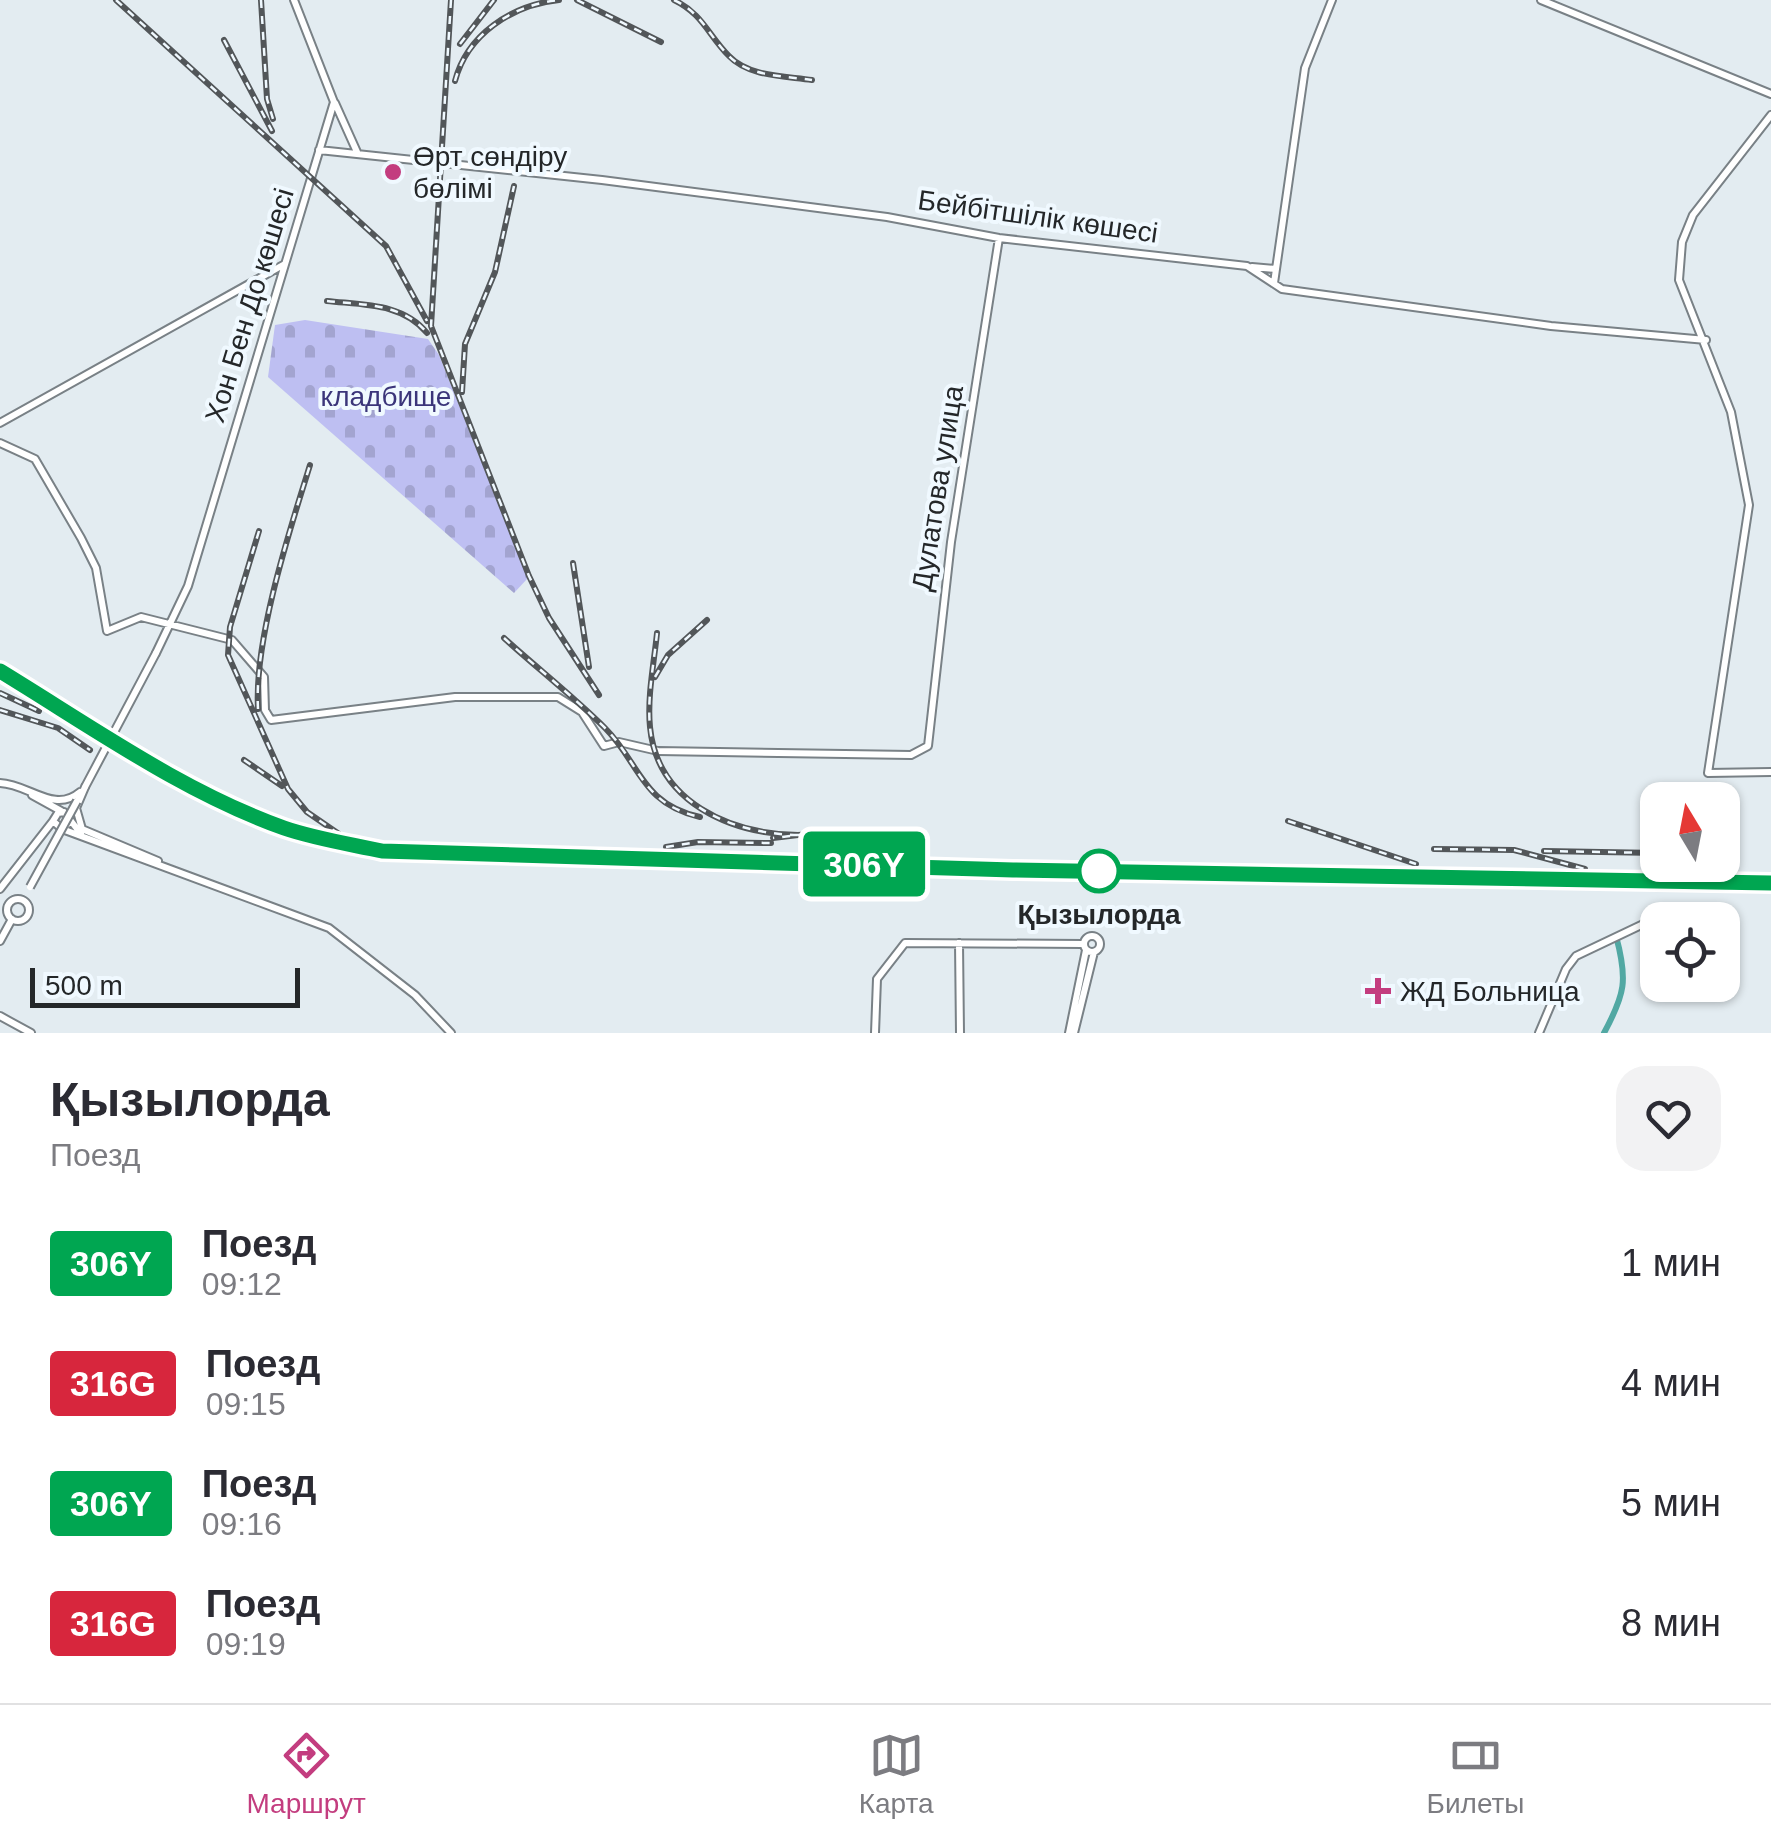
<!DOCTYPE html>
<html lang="ru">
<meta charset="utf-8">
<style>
:root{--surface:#fff;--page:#f2f2f3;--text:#2b2b33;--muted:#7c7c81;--line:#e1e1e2;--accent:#c33d7f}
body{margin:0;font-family:Helvetica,sans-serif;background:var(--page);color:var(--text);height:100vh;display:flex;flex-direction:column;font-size:38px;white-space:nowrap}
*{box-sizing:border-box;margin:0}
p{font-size:32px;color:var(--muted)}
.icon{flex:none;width:55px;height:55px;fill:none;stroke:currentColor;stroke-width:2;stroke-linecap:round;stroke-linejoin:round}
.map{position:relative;height:1033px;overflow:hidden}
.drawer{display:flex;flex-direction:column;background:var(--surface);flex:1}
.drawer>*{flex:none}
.badge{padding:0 20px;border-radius:8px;font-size:35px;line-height:65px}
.needle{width:65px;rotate:350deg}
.controls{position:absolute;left:1640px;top:782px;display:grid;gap:20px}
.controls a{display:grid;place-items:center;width:100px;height:100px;border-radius:20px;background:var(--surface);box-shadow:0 2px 8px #0004;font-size:50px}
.scale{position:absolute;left:30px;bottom:25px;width:270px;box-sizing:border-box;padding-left:10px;border:5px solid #242729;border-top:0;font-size:28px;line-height:35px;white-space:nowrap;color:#242729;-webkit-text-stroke:8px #f0f9ff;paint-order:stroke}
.map>.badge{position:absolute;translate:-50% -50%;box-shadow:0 0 0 5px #fff}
.round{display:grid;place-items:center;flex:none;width:105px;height:105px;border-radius:30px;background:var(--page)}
.head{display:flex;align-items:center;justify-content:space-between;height:170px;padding:0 50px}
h1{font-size:48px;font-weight:700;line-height:75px}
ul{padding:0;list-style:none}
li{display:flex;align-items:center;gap:30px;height:120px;padding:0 50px}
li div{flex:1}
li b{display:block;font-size:38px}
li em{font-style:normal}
li .badge{min-width:110px;font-weight:700;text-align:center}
.dock{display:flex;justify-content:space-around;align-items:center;height:140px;border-top:2px solid var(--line);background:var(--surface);font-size:28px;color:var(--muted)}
.dock a{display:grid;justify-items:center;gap:5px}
.dock .current{color:var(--accent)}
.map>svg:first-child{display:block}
</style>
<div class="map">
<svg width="1771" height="1033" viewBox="0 0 1771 1033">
<defs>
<pattern id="cemetery-stones" width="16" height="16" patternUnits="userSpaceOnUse" patternTransform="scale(2.5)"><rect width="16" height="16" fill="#bebff2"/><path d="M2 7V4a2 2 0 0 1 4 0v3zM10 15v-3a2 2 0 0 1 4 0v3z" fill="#a3a4d0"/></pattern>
</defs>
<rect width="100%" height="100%" fill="#e3ecf1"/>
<!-- cemetery -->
<path fill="url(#cemetery-stones)" d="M305,320L428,339L439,355L528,578L514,593L268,377L275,325Z"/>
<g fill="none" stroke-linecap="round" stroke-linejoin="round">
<!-- river -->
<path stroke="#51a8a3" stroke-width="6" d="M1604,1033C1625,994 1628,980 1616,936"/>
<defs>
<path id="secondary" d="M1541,0L1771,94
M335,103L357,152
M1771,115L1693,215L1682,242L1679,280L1731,412L1749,505L1708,773L1771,772
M319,150L602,180L887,217L999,238L1247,266L1282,289L1551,326L1706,340
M1252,267L1276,269
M1274,283L1305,68L1332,0
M0,423L283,265
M0,443L35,459L81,538L96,568L107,631L141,617L232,640L264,677L265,710L271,720L455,697H558L582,712L604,746L619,742L658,751L911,755L928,746L951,542L999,238
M156,653L188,586L334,102L294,0
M0,783C29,784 54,814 80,792
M85,787L76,808L82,829L158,861
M32,795L61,811
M71,821L62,829L53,821L58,813L64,812L81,834
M62,829L329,928L415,995L451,1033
M0,889L53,821
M7 910a11 11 0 1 1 22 0a11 11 0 1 1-22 0Z
M1084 944a8 8 0 1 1 16 0a8 8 0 1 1-16 0Z
M0,941L12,919
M959,943L960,1033
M0,1016L31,1033
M875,1033L877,979L905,943L1083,944
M1069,1033L1086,950
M1074,1033L1094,952
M1539,1033L1566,969L1576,956L1677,908"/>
</defs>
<!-- secondary casing -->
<use href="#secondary" stroke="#798186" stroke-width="10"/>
<!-- secondary -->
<use href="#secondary" stroke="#fff" stroke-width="6"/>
<defs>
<path id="rail" d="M116,0L386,246L427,321
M261,0L267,99L273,119
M451,0L431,326L529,576L549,618L599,695
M577,0L661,42
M674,0C703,14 708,35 729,56C749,77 786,76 812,80
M224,40L272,131
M460,44L494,0
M455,81C467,35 511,5 559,0
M327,301C363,305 403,303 427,333
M462,392L465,344L495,272L514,186
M259,531L230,627L228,655L288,789L307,812L339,834
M573,563L589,667
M657,633C654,663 647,697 650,727C657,802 730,834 798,835L773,838
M504,638C537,668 573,696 605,728C640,763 641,804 700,817
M0,668C93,724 185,789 287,826C318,838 352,842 384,849L1771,880
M655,677L668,655L707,620
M0,693L39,711
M258,709C254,640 289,532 310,465
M0,710L58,728L90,750
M244,760L282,786
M1288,821L1416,864
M798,835L826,833
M849,838L865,839
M666,847L698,842L771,843
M1434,849L1514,850L1585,869
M1544,851L1658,853"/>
</defs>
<!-- rail casing -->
<use href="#rail" stroke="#525659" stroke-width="6"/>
<!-- rail -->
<use href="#rail" stroke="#f0f9ff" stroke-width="2.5" stroke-dasharray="8" stroke-linecap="butt"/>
<defs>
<path id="secondary-bridge" d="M85,787L156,653
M30,887L77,801"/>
</defs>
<!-- secondary-bridge casing -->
<use href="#secondary-bridge" stroke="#798186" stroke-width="10" stroke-linecap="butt"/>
<!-- secondary-bridge -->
<use href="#secondary-bridge" stroke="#fff" stroke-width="6"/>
</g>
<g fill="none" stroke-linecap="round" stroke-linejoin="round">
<defs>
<path id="line" d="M0,671C92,727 183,792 284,828C316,839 350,844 382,851L1013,870L1771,883"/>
</defs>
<!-- line casing -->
<use href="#line" stroke="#fff" stroke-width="22"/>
<!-- line -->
<use href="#line" stroke="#00a651" stroke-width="15"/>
</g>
<!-- markers -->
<g fill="#c33d7f" stroke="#f0f9ff" stroke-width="4">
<circle cx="393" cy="172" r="10"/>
<path d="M1373 976h10v10h10v10h-10v10h-10v-10h-10v-10h10z"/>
</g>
<circle fill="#fff" stroke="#00a651" stroke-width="5" cx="1099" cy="871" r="20"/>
<g text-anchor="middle" stroke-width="8" stroke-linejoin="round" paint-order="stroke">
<!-- poi labels -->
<g font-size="28" fill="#242729" stroke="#f0f9ff" text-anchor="start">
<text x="413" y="166">Өрт сөндіру<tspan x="413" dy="32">бөлімі</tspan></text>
<text x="1400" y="1001">ЖД Больница</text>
</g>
<!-- street labels -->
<g font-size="28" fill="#242729" stroke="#f0f9ff">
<text transform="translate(1038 216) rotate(8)" y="10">Бейбітшілік көшесі</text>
<text transform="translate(249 305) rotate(-73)" y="10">Хон Бен До көшесі</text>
<text transform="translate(937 488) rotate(-81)" y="10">Дулатова улица</text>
</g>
<!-- park labels -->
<g font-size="28" fill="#3b357a" stroke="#f0f9ff">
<text x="386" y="406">кладбище</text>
</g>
<!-- stop labels -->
<g font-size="28" font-weight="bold" fill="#242729" stroke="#f0f9ff">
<text x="1099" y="924">Қызылорда</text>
</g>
</g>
</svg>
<div class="controls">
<a><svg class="needle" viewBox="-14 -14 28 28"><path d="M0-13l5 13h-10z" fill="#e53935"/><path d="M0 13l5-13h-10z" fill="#7c7c81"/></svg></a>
<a><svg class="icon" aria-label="locate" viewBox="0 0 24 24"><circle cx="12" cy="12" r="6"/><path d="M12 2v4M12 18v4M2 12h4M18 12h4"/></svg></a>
</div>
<div class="scale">500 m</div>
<b class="badge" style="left:864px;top:864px;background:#00a651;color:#fff">306Y</b>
</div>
<section class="drawer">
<div class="head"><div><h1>Қызылорда</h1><p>Поезд</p></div><a class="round"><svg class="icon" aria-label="heart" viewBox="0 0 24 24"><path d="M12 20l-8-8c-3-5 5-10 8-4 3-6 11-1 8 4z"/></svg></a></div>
<ul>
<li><span class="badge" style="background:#00a651;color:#fff">306Y</span><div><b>Поезд</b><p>09:12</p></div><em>1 мин</em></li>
<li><span class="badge" style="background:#d7263d;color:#fff">316G</span><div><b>Поезд</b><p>09:15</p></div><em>4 мин</em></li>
<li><span class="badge" style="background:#00a651;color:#fff">306Y</span><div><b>Поезд</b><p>09:16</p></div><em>5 мин</em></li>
<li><span class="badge" style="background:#d7263d;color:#fff">316G</span><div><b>Поезд</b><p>09:19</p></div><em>8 мин</em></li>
</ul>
</section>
<nav class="dock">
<a class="current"><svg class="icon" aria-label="directions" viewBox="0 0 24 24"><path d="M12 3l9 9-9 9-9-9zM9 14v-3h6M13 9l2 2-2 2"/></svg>Маршрут</a>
<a><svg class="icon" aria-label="map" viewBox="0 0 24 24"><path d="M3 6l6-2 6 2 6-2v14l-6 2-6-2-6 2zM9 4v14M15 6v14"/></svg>Карта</a>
<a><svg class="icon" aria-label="tickets" viewBox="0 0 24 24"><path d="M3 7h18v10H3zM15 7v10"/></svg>Билеты</a>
</nav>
